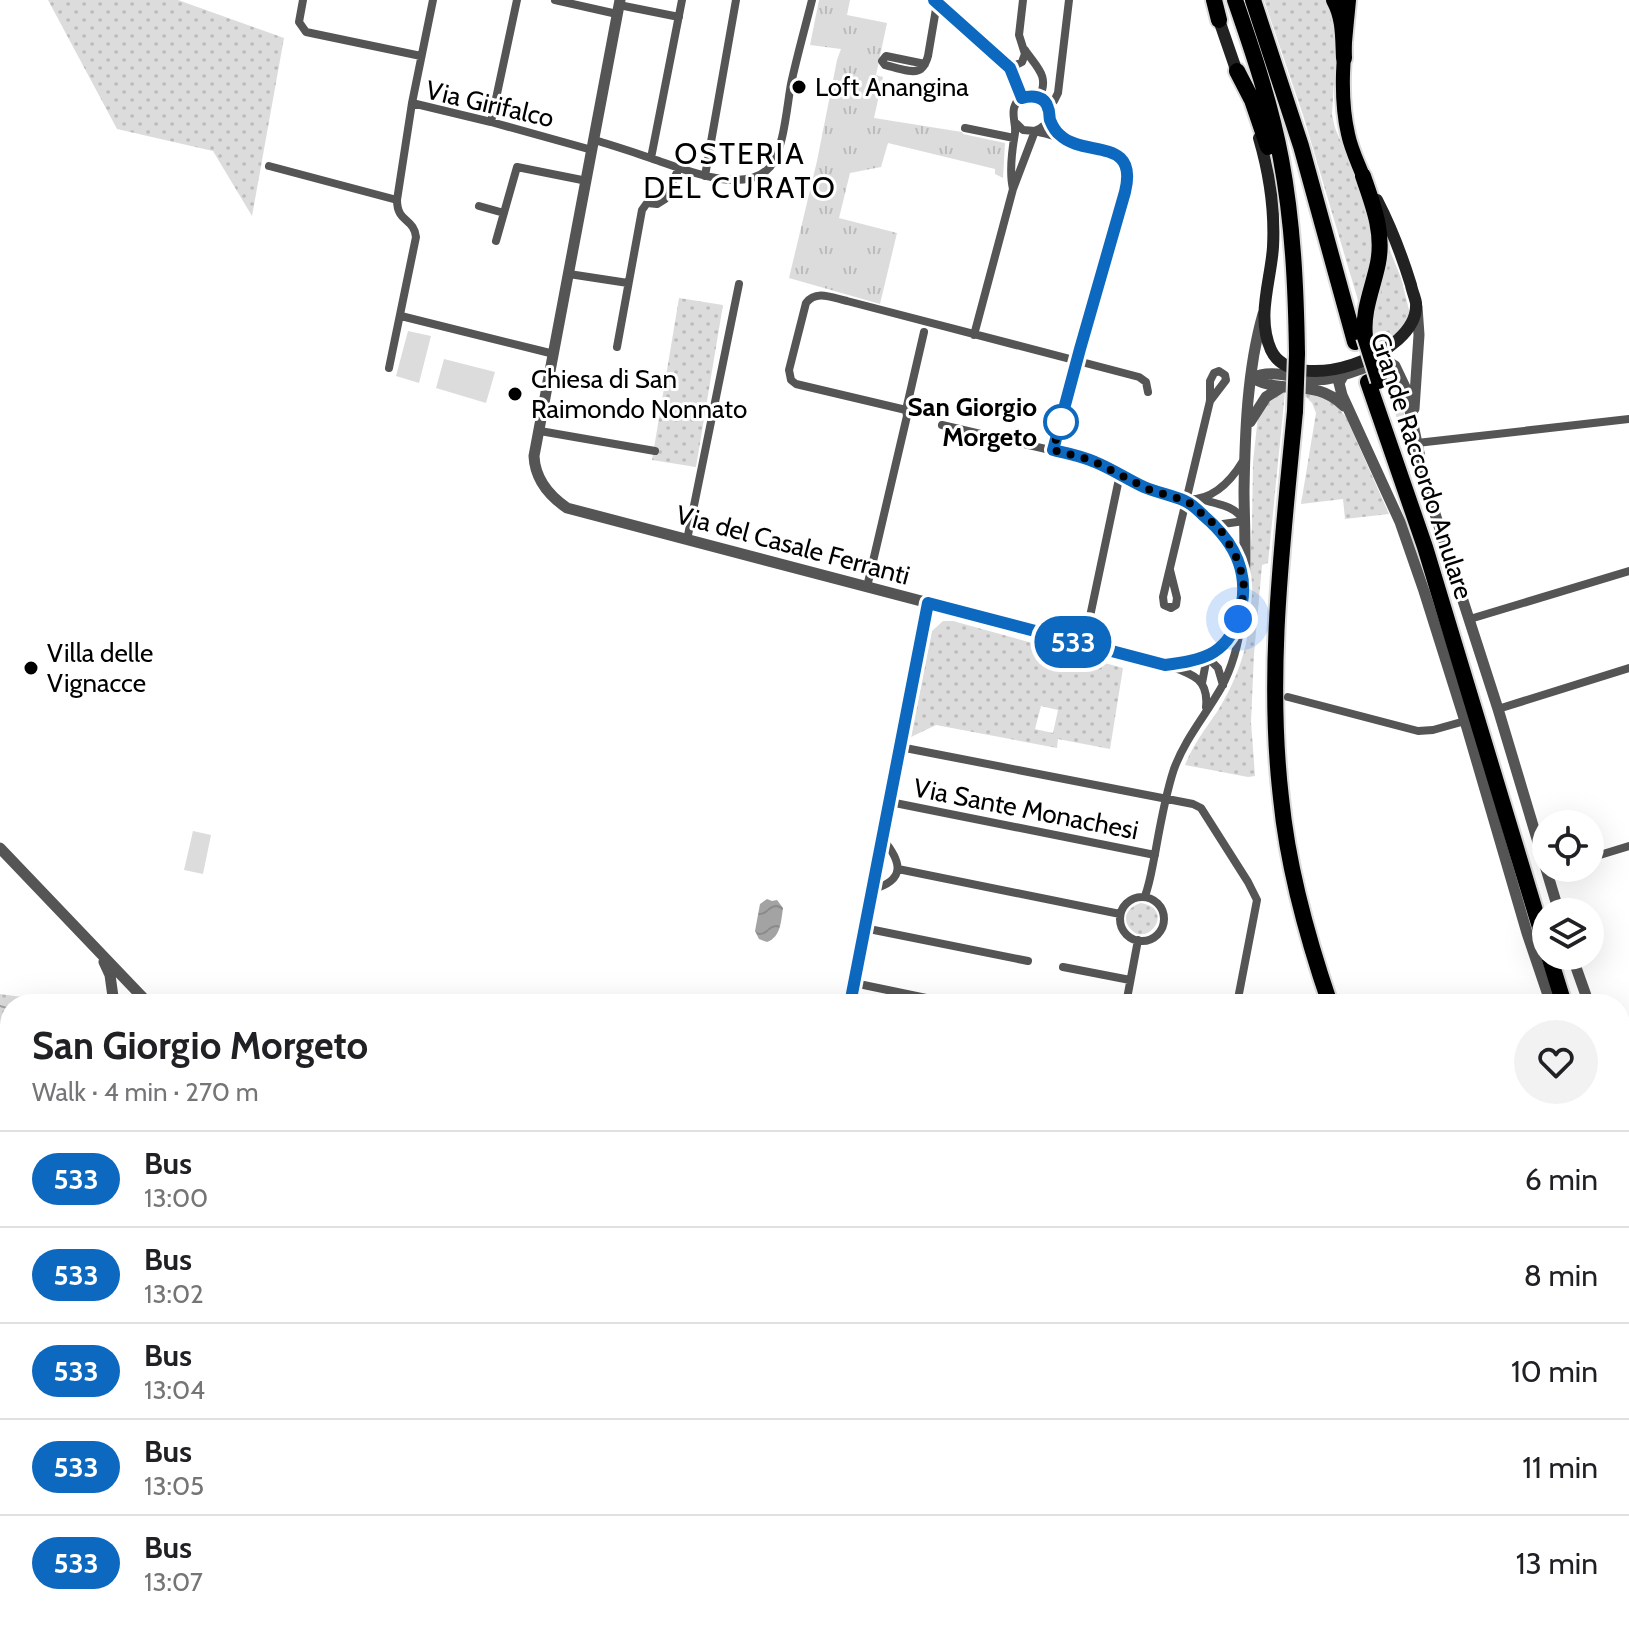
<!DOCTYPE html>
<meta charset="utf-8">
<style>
:root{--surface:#fff;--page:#f2f2f2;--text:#202124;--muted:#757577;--line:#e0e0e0}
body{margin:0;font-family:Cabin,sans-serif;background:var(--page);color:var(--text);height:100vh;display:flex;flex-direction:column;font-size:30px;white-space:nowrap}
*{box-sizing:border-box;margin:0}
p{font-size:26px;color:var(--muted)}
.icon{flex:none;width:44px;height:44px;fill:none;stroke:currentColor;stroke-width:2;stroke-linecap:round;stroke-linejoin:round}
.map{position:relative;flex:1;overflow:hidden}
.drawer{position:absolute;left:0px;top:994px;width:1630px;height:634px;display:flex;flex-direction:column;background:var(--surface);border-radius:32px 32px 0 0;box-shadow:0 8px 32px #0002}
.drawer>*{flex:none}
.badge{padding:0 16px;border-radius:26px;font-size:28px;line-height:52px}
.fabs{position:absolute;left:1532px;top:810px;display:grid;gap:16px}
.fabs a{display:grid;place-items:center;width:72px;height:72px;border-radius:50%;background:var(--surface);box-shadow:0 8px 32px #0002;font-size:40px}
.you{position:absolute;width:40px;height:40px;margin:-20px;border:6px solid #fff;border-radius:50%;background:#1a73e8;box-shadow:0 0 0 12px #1a73e833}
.map>.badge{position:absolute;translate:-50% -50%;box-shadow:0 0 0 4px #fff}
.round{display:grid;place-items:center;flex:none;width:84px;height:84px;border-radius:42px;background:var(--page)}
.headline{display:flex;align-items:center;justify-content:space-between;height:136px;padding:0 32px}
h1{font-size:38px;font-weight:700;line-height:60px}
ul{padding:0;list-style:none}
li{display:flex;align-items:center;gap:24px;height:96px;padding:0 32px;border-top:2px solid var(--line)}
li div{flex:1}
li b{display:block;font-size:30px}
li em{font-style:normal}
li .badge{min-width:88px;font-weight:700;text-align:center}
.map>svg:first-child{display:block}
</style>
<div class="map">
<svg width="1629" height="1627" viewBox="0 0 1629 1627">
<defs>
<pattern id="grass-dots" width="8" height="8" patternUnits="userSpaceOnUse" patternTransform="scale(2)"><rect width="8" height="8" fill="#dcdcdc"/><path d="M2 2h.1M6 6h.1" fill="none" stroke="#bbb" stroke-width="1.8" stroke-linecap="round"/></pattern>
<pattern id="park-tufts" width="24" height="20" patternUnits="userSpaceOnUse" patternTransform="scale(2)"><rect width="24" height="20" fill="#dcdcdc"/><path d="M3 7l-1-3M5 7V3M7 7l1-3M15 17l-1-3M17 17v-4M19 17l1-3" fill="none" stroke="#bbb"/></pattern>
<pattern id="water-waves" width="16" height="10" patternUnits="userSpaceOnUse" patternTransform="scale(2)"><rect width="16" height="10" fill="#a3a3a3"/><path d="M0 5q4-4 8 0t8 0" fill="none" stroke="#8b8b8b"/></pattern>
</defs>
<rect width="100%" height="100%" fill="#fff"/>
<!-- grass -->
<path fill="url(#grass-dots)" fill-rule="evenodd" d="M48,0H178L284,38L252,216L213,151L117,129Z
M1264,0H1328L1337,29L1332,115L1335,128L1371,213L1375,249L1360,307L1303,115Z
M1384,236L1401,278L1410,314L1397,337L1376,353L1369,337Z
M679,298L723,305L696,467L652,460Z
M1379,368H1389L1396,375L1415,469Z
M1285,392L1268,563L1262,565L1254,654L1251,722L1255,776L1248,777L1185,765C1193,745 1205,729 1217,712C1230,691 1241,667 1246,643C1248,632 1250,624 1247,613L1252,526L1253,462L1258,416L1273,396Z
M1305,392C1324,394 1334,402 1346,417L1389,514L1345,519L1343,499L1301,504L1316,413L1312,403L1304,395Z
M943,621H953L1123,668L1110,749L1058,739L1057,748L936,725L911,737L932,631ZM1041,706L1058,710L1053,733L1035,729Z
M1141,903C1177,909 1146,951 1129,927C1121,916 1130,906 1141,903Z
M0,994L72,1004H10V1048L0,1046Z"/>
<!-- park -->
<path fill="url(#park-tufts)" d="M819,0H850L847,15L887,23L876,75L883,77L874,118L962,132L963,134L1005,143L1003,178L995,174V169L888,143L881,167L850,173L839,218L897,233L880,304L789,278L817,161L837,60L841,49L810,45Z
M0,1023L10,1025V1351L0,1384Z"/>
<!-- pitch -->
<path fill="#dcdcdc" d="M408,331L431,336L419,383L396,376Z
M444,359L495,372L486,403L436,388Z
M193,831L211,835L203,874L184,870Z
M915,1618H1078L1076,1627H970Z"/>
<!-- water -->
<path fill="url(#water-waves)" d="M767,899L772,901L777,900L783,908C781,921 781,937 767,942L759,939L755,931L760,904Z"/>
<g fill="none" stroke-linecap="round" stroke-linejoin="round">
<!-- stream -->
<path stroke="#a3a3a3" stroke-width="2" d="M0,1006L10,1009"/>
<defs>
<path id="primary" d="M1349,0C1345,44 1338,91 1348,134C1351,149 1358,163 1363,176"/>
<path id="motorway" d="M1214,0L1219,20
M1235,0C1253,52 1271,105 1281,159C1293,223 1296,288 1297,354
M1253,0L1301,146L1355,342
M1334,0C1344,18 1343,37 1344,58
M1237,71L1252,100L1268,147
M1363,176C1373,205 1384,232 1378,263C1373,288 1362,311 1365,337
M1368,382L1425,547L1546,947
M1295,411C1283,539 1266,669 1281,798C1288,869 1307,937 1330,1004
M1549,956L1564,1004
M1620,1158L1629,1183
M1602,1618L1609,1627"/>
</defs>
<!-- primary casing -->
<use href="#primary" stroke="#dbdbdb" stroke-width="18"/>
<!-- motorway casing -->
<use href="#motorway" stroke="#dbdbdb" stroke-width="20"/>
<!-- minor -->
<path stroke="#555" stroke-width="8" d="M303,0L299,22L306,32L421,56
M555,0L617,14
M936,2L1010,68L1022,98
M619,5L679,17
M1025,50C1037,68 1050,76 1039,98
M925,64L886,56L882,61L885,65C894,67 914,75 921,69C924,67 927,60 928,56L937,3
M1010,68L1022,62L1025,54L1019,35L1023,0
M412,103L491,122L592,150
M1047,105L1054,101L1058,93L1069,0
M491,122L517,0
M1017,124L1023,130L1035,131C1052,136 1115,149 1124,161C1130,170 1128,182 1125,192L1080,349L1053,450
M965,128L1014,138
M595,140C614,146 634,152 653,159C683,169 745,196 770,167C784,150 787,105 791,84C797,56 805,28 812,0
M651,158L682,0
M269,166L397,200
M705,176L736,0
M479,206L504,213
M496,241L517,167L587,181
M569,274L628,283
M401,316L554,354
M974,335L1013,189C1009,172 1012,150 1015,133C1016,124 1012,117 1014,108C1023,76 1074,113 1035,131L1013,189
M617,347L642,210L647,203L657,204L665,199L679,168
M389,368L416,237C414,218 397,223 397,200L412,103L433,0
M906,410L796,384L791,380L789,370L806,303C816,289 833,298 847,301L1139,377L1146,382L1148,392
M942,425L1085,458C1143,478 1196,539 1243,461
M540,431L655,451
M1417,443L1629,419
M1200,499C1216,504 1235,505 1244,521L1216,525
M1187,501C1217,527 1230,536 1242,575
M687,540L739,284
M1170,570L1177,598L1176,605L1171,608L1164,605L1163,597L1210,401V381L1214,373L1219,371L1225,375L1226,380L1210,401
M867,587L907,416L906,410L924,332
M1470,619L1629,571
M1084,645L1120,474
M1207,657L1218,668L1223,685
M1170,666C1192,674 1209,679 1206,707
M1202,683L1207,657
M1288,697L1418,731L1433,730L1465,721
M1498,709L1629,668
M900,747L1193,804L1201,808L1248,882L1257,900L1237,1004
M890,802L1155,855
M1590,858L1629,846
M898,869L1120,914
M871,890C907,880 902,862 882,838
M1145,896C1150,883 1152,868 1155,854C1160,826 1165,796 1174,769C1185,739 1205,716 1221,688C1233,666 1239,642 1242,617
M1120 919a22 22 0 1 1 44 0a22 22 0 1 1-44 0Z
M864,928L1028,961
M1063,967L1130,980
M854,983L955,1004
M1126,1004L1138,940
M1620,1030L1629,1027
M1620,1317L1629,1319
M0,1509L10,1511
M0,1600L10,1602
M112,1618L169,1627
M890,1618L938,1627"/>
<!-- tertiary -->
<path stroke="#555" stroke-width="11" d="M620,0L534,456C535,479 548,495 567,508L1165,665C1192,662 1219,658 1233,631C1250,600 1244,528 1244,491C1245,433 1247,370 1263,314
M1344,374L1339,383L1342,395L1400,522L1424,591L1465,721L1527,933L1551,1004
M1252,378C1275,366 1302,383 1327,379C1346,376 1363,367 1382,362L1390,363L1395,366L1405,387L1426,486L1498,709L1559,912
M1252,378C1285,396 1315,377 1344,406
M1414,409L1419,335L1417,307
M1250,422L1266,397L1282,387
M0,848L149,1004
M1572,956L1589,1004
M104,962L110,975L114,1004
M850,1004L928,603
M1620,1091L1629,1116
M1620,1196L1629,1221
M0,1400L10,1364"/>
<!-- secondary -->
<path stroke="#222" stroke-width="12" d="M1219,20L1239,78
M1259,138C1269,172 1275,210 1273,247C1271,280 1256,317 1271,350C1293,398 1420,356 1416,303C1415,297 1412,291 1411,285C1402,256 1391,227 1377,200"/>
<!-- primary -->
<use href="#primary" stroke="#000" stroke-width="14"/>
<!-- motorway -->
<use href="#motorway" stroke="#000" stroke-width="16"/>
<defs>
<path id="motorway-bridge" d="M1365,337L1379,381
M1295,411L1297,354"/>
</defs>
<!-- motorway-bridge casing -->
<use href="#motorway-bridge" stroke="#dbdbdb" stroke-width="20" stroke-linecap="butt"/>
<!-- motorway-bridge -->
<use href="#motorway-bridge" stroke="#000" stroke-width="16"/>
</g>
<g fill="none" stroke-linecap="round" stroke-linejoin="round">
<defs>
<path id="line" d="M850,1004L928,603L1165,665C1199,661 1226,656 1238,619C1252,577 1237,544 1204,516C1199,511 1192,504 1185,501C1172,495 1158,493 1144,487C1127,479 1112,469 1095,462C1082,456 1067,453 1053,450L1080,349L1125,192C1139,136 1084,158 1060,135C1056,132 1052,125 1050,120C1049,116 1050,112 1048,108C1045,96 1032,95 1022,98L1010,68L934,0"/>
</defs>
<!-- line casing -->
<use href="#line" stroke="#fff" stroke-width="18"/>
<!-- line -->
<use href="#line" stroke="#0c69bf" stroke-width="12"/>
<!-- walk -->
<path stroke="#000" stroke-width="8" stroke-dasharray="0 14.4" d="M1061,422L1064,410L1053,450L1091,460L1150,490L1187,501L1220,529L1235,554L1244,580L1242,606L1238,619"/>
</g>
<!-- markers -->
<g fill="#000" stroke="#fff" stroke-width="3">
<circle cx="799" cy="87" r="8"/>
<circle cx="515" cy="394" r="8"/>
<circle cx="31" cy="668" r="8"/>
</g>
<circle fill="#fff" stroke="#0c69bf" stroke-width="4" cx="1061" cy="422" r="16"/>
<g text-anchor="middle" stroke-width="6" stroke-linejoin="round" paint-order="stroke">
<!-- poi labels -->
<g font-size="26" fill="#000" stroke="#fff" text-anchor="start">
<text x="815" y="96">Loft Anangina</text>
<text x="531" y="388">Chiesa di San<tspan x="531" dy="30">Raimondo Nonnato</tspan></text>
<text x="47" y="662">Villa delle<tspan x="47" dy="30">Vignacce</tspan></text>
</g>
<!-- street labels -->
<g font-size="26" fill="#000" stroke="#fff">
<text transform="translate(490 104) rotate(13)" y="9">Via Girifalco</text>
<text transform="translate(1422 466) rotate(72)" y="9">Grande Raccordo Anulare</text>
<text transform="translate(793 545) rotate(15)" y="9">Via del Casale Ferranti</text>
<text transform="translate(1026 809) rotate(11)" y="9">Via Sante Monachesi</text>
</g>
<!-- stop labels -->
<g font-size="26" font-weight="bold" fill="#000" stroke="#fff" text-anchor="end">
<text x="1037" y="416">San Giorgio<tspan x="1037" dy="30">Morgeto</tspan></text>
</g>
<!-- quarter labels -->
<g font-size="30" letter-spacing="2" fill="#000" stroke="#fff">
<text x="740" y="164">OSTERIA<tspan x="740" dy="34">DEL CURATO</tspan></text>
</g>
</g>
</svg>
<div class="fabs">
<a><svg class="icon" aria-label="locate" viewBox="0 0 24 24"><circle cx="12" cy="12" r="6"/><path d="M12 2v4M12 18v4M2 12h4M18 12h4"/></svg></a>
<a><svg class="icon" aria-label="layers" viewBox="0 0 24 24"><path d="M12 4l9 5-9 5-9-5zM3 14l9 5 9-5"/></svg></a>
</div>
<div class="you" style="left:1238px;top:619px"></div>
<b class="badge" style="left:1073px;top:642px;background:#0c69bf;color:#fff">533</b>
<section class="drawer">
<div class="headline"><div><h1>San Giorgio Morgeto</h1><p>Walk · 4 min · 270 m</p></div><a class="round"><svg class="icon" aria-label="heart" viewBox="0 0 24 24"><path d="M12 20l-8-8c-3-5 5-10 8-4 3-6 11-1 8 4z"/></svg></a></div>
<ul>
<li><span class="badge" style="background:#0c69bf;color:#fff">533</span><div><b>Bus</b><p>13:00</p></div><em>6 min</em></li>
<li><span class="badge" style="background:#0c69bf;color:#fff">533</span><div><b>Bus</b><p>13:02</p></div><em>8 min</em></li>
<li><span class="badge" style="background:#0c69bf;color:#fff">533</span><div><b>Bus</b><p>13:04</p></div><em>10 min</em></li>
<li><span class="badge" style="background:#0c69bf;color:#fff">533</span><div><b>Bus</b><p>13:05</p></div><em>11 min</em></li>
<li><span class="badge" style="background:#0c69bf;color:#fff">533</span><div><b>Bus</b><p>13:07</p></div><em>13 min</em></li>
</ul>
</section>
</div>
